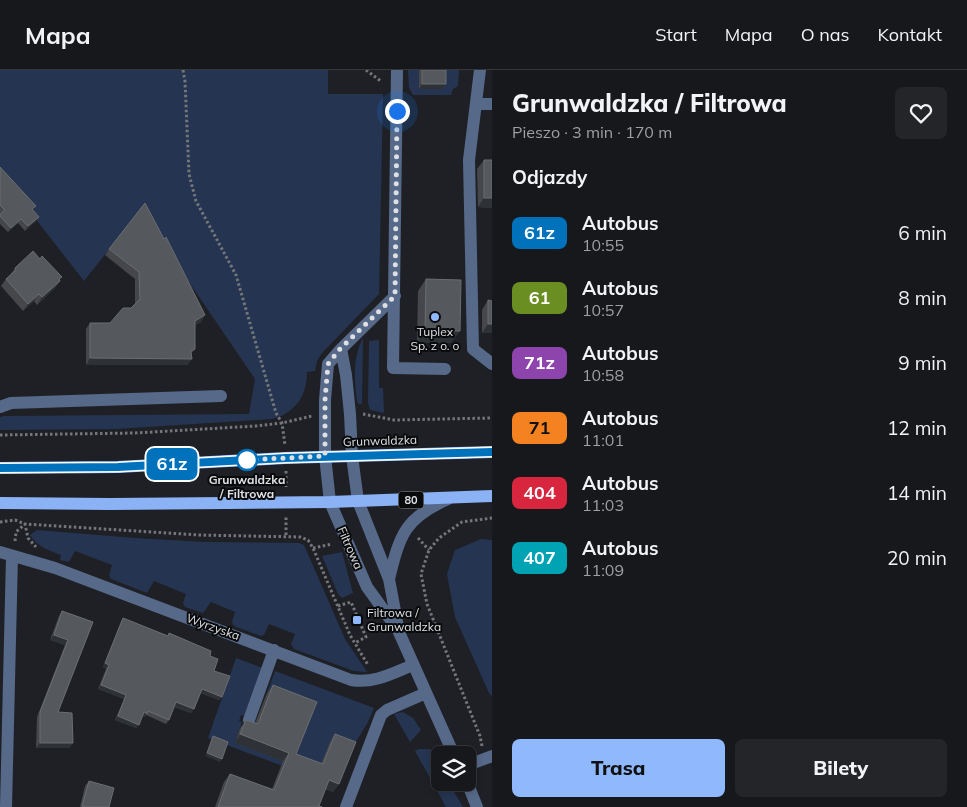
<!DOCTYPE html>
<html lang="pl">
<meta charset="utf-8">
<style>
:root{--surface:#16181c;--page:#232529;--text:#f1f3f6;--muted:#9ea0a3;--line:#35373b;--accent:#90b8fd}
body{margin:0;font-family:Mulish,sans-serif;background:var(--page);color:var(--text);height:100vh;display:flex;flex-direction:column;font-size:19px;white-space:nowrap}
*{box-sizing:border-box;margin:0}
p{font-size:16px;color:var(--muted)}
.icon{flex:none;width:28px;height:28px;fill:none;stroke:currentColor;stroke-width:2;stroke-linecap:round;stroke-linejoin:round}
.map{position:relative;flex:1;overflow:hidden}
.sheet{display:flex;flex-direction:column;background:var(--surface);width:475px}
.sheet>*{flex:none}
.badge{padding:0 10px;border-radius:8px;font-size:18px;line-height:32px}
.controls{position:absolute;left:431px;top:676px;display:grid;gap:10px}
.controls a{display:grid;place-items:center;width:45px;height:45px;border-radius:8px;background:var(--surface);box-shadow:0 2px 8px #0003,0 0 0 1px var(--line);font-size:25px}
.you{position:absolute;width:25px;height:25px;margin:-12px;border:4px solid #fff;border-radius:50%;background:#1a73e8;box-shadow:0 0 0 8px #1a73e833}
.map>.badge{position:absolute;translate:-50% -50%;box-shadow:0 0 0 2px #fff}
h2{padding:0 20px;font-size:19px;line-height:45px}
.round{display:grid;place-items:center;flex:none;width:52px;height:52px;border-radius:8px;background:var(--page)}
.head{display:flex;align-items:center;justify-content:space-between;height:85px;padding:0 20px}
h1{font-size:24px;font-weight:800;line-height:38px}
.primary-button{display:flex;gap:10px;margin-top:auto;padding:10px 20px}
.primary-button a{flex:1;height:58px;border-radius:8px;background:var(--accent);color:#111;font-size:20px;font-weight:800;line-height:58px;text-align:center}
.primary-button a+a{background:var(--page);color:var(--text)}
ul{padding:0;list-style:none}
li{display:flex;align-items:center;gap:15px;height:65px;padding:0 20px}
li div{flex:1}
li b{display:block;font-size:19px}
li em{font-style:normal}
li .badge{min-width:55px;font-weight:700;text-align:center}
header{display:flex;align-items:center;gap:30px;box-sizing:border-box;height:70px;padding:0 25px;background:var(--surface);border-bottom:1px solid var(--line)}
header strong{font-size:24px}
nav{display:flex;gap:28px;margin-inline-start:auto;font-size:18px}
main{display:flex;flex:1;min-height:0}
.map>svg:first-child{display:block}
</style>
<header>
<strong>Mapa</strong>
<nav><a>Start</a><a>Mapa</a><a>O nas</a><a>Kontakt</a></nav>
</header>
<main>
<div class="map">
<svg width="492" height="737" viewBox="0 0 492 737">
<rect width="100%" height="100%" fill="#1e2025"/>
<!-- green -->
<path fill="#253551" d="M0,0H328V24H383L379,224L322,283L317,291L315,301L307,302C307,325 296,343 272,349L116,359L0,360V347L4,346L249,344L255,309L140,140L84,211L31,143L34,139L0,101Z
M408,0H459L458,16L453,19L451,25H413L409,18Z
M363,268L362,334H358L357,330C354,310 353,285 363,268Z
M379,270V318H383L384,343L370,340L368,333L369,271Z
M37,460L135,468L205,472L299,473L304,475L345,569L367,602L354,601L294,579L291,574L295,564L269,554L264,565L261,566L234,556L232,552L235,542L211,532L203,543L185,537L183,533L186,524L154,511L147,523L111,509L109,505L112,495L75,481L69,492L60,490L61,485C49,480 37,477 30,465Z
M481,469L492,470V626L489,623L455,547L447,504L455,480Z
M342,482L353,523L342,528L338,524L322,486Z
M236,588L263,598L246,646L241,645L239,651L242,652L235,672L266,684L311,640L267,623L275,601L374,638L368,652L351,680L319,703L307,705L208,668Z
M403,642L413,648L421,660L410,672L394,644Z
M419,679H430L440,696V712L449,713L463,737H446L415,681Z"/>
<g fill="none" stroke-linecap="round" stroke-linejoin="round">
<!-- path -->
<path stroke="#75767a" stroke-width="3" stroke-dasharray="2.5 2.5" stroke-linecap="butt" d="M183,0L185,11L189,104L196,131L236,205L276,343L282,353L285,375
M366,0L382,12
M363,344L394,350L492,348
M0,365L135,363L256,356L282,353L312,346
M286,401V417
M0,452L15,450L25,454L28,468L36,477
M286,465V446
M418,468L429,480
M15,471L16,462L25,454L199,465L300,467L308,470L313,478L350,565L368,595
M313,478L332,474
M338,536L351,532L366,567L355,573
M482,676L480,666L427,534L421,504L429,480L439,468L462,452L492,448"/>
<!-- minor -->
<path stroke="#566989" stroke-width="12" d="M397,0L393,298L445,299
M480,0L469,90L473,279L492,294
M476,34H492
M395,226L341,279L328,294L325,330V386L330,432L367,517L398,560L454,685
M341,279L346,305L350,344L352,386L358,431L389,509L398,557
M0,337L11,333L221,326
M0,482L55,498L351,610C374,614 393,603 413,595
M389,509C400,464 405,448 448,429
M249,650L274,580
M468,695L492,686
M467,712L477,737
M6,737L12,486
M346,737L381,645L387,640L426,623"/>
<!-- major -->
<path stroke="#8bb2f5" stroke-width="12" d="M0,398L118,397L285,388L492,382
M0,433L110,434L330,432L492,426"/>
</g>
<!-- wall -->
<path fill="#45474b" d="M419,0H446V14L442,19H419Z
M484,90H492V138L478,137L477,99Z
M0,97L33,140L36,151L25,161L18,153L8,162L0,154V144L1,143L0,142Z
M109,179L205,245L201,252L195,255L191,284L192,289L187,295H86V259L90,253H110L131,238L135,234V209L105,185Z
M15,198L60,210L55,218L37,235L34,231L23,241L1,216L6,209L10,205Z
M426,209L451,273L417,272L418,221Z
M488,230L492,263H482V240Z
M62,541L93,552L58,642L73,673L69,678H36L37,647L65,575L50,570L59,546Z
M123,548L167,566L169,563L210,586L222,627L219,630L200,623L194,639L191,643L174,637L169,650L166,654L146,645L144,647H142L136,658L115,650L124,629L98,619L106,599L103,597L121,552Z
M273,615L296,684L321,694L330,672L335,664L339,714L333,722L325,719L319,736L322,737H215L224,712L230,704L272,719L283,691L235,673L240,658L246,650L255,653L267,623Z
M89,711L109,737H80L85,716Z"/>
<!-- shaded-wall -->
<path fill="#2e3135" d="M422,14H446L442,19H419Z
M484,128H492V138L478,137Z
M39,147L36,151L25,161L28,156Z
M21,149L18,153L8,162L11,158Z
M62,207L57,213L60,211L55,218L37,235L42,227Z
M39,224L34,231L23,241L28,234Z
M205,245L201,252L191,257L195,251Z
M488,254H492V263H482Z
M425,261H460L451,273L417,272Z
M90,288L192,289L187,295H86Z
M54,565L68,570L65,575L50,570Z
M105,593L109,595L106,599L103,597Z
M101,615L126,625L124,629L98,619Z
M202,619L222,627L219,630L199,623Z
M176,632L194,639L191,643L173,636Z
M144,642L147,644L144,647L141,646Z
M118,646L139,655L136,658L115,650Z
M240,664L289,683L283,691L235,673Z
M40,673H73L69,678H36Z
M207,683L222,689L220,692L205,686Z
M329,710L339,714L333,722L323,718Z"/>
<!-- building -->
<path fill="#55585c" stroke="#6b6d71" d="M422,0H446V14H422Z
M484,90H492V128H484Z
M0,97L36,136L32,139L39,147L28,156L21,149L11,158L0,146V144L5,140L0,135Z
M145,133L164,169L166,167L205,245L195,251V279L191,282L192,289L90,288V253H110L123,238H131L140,229L139,202L109,179Z
M33,181L40,189L42,186L62,207L59,209L60,211L42,227L39,224L28,234L6,209L16,200L15,198Z
M426,209L461,210L460,261H425Z
M488,230L492,231V254H488Z
M62,541L93,552L58,642L72,643L73,673H40V642L68,570L54,565Z
M123,548L168,566L169,563L211,581L210,586L218,589L214,601L230,606L222,627L202,619L194,639L176,632L169,650L148,641L147,644L144,642L139,655L118,646L126,625L101,615L109,595L105,593Z
M273,615L317,632L296,684L323,694L335,664L356,672L339,714L329,710L319,736L322,737H218L230,704L274,720L289,683L240,664L246,650L258,654Z
M213,666L228,672L222,689L207,683Z
M89,711L114,718L109,737H86L82,736Z"/>
<g fill="none" stroke-linecap="round" stroke-linejoin="round">
<defs>
<path id="line" d="M0,398L118,397L286,388L492,382"/>
</defs>
<!-- line casing -->
<use href="#line" stroke="#fff" stroke-width="11"/>
<!-- line -->
<use href="#line" stroke="#0072bc" stroke-width="8"/>
<!-- walk -->
<path stroke="#dfe0e3" stroke-width="5" stroke-dasharray="0 9" d="M247,390L325,386V330L328,294L340,279L395,226L397,41"/>
</g>
<!-- markers -->
<g fill="#90b8fd" stroke="#090a0c" stroke-width="2">
<circle cx="435" cy="247" r="5"/>
<rect x="352" y="545" width="10" height="10" rx="2.5"/>
</g>
<circle fill="#fff" stroke="#0072bc" stroke-width="2.5" cx="247" cy="390" r="10"/>
<g text-anchor="middle" stroke-width="4" stroke-linejoin="round" paint-order="stroke">
<!-- shield labels -->
<rect fill="#090a0c" stroke="#9fa0a2" stroke-width="1" x="398.5" y="421.5" width="25" height="17" rx="4"/>
<g font-size="11" font-weight="bold" fill="#dfe0e3">
<text x="411" y="434">80</text>
</g>
<!-- poi labels -->
<g font-size="12" fill="#dfe0e3" stroke="#090a0c">
<text x="435" y="266">Tuplex<tspan x="435" dy="14">Sp. z o. o</tspan></text>
<text x="367" y="547" text-anchor="start">Filtrowa /<tspan x="367" dy="14">Grunwaldzka</tspan></text>
</g>
<!-- street labels -->
<g font-size="12" fill="#dfe0e3" stroke="#090a0c">
<text transform="translate(380 371) rotate(-2)" y="4">Grunwaldzka</text>
<text transform="translate(350 478) rotate(66)" y="4">Filtrowa</text>
<text transform="translate(213 557) rotate(20)" y="4">Wyrzyska</text>
</g>
<!-- stop labels -->
<g font-size="12" font-weight="bold" fill="#dfe0e3" stroke="#090a0c">
<text x="247" y="414">Grunwaldzka<tspan x="247" dy="14">/ Filtrowa</tspan></text>
</g>
</g>
</svg>
<div class="controls">
<a><svg class="icon" aria-label="layers" viewBox="0 0 24 24"><path d="M12 4l9 5-9 5-9-5zM3 14l9 5 9-5"/></svg></a>
</div>
<div class="you" style="left:397px;top:41px"></div>
<b class="badge" style="left:172px;top:394px;background:#0072bc;color:#fff">61z</b>
</div>
<section class="sheet">
<div class="head"><div><h1>Grunwaldzka / Filtrowa</h1><p>Pieszo · 3 min · 170 m</p></div><a class="round"><svg class="icon" aria-label="heart" viewBox="0 0 24 24"><path d="M12 20l-8-8c-3-5 5-10 8-4 3-6 11-1 8 4z"/></svg></a></div>
<h2>Odjazdy</h2>
<ul>
<li><span class="badge" style="background:#0072bc;color:#fff">61z</span><div><b>Autobus</b><p>10:55</p></div><em>6 min</em></li>
<li><span class="badge" style="background:#6b8e23;color:#fff">61</span><div><b>Autobus</b><p>10:57</p></div><em>8 min</em></li>
<li><span class="badge" style="background:#8e44ad;color:#fff">71z</span><div><b>Autobus</b><p>10:58</p></div><em>9 min</em></li>
<li><span class="badge" style="background:#f58220;color:#111">71</span><div><b>Autobus</b><p>11:01</p></div><em>12 min</em></li>
<li><span class="badge" style="background:#d7263d;color:#fff">404</span><div><b>Autobus</b><p>11:03</p></div><em>14 min</em></li>
<li><span class="badge" style="background:#00a3b4;color:#fff">407</span><div><b>Autobus</b><p>11:09</p></div><em>20 min</em></li>
</ul>
<div class="primary-button"><a>Trasa</a><a>Bilety</a></div>
</section>
</main>
